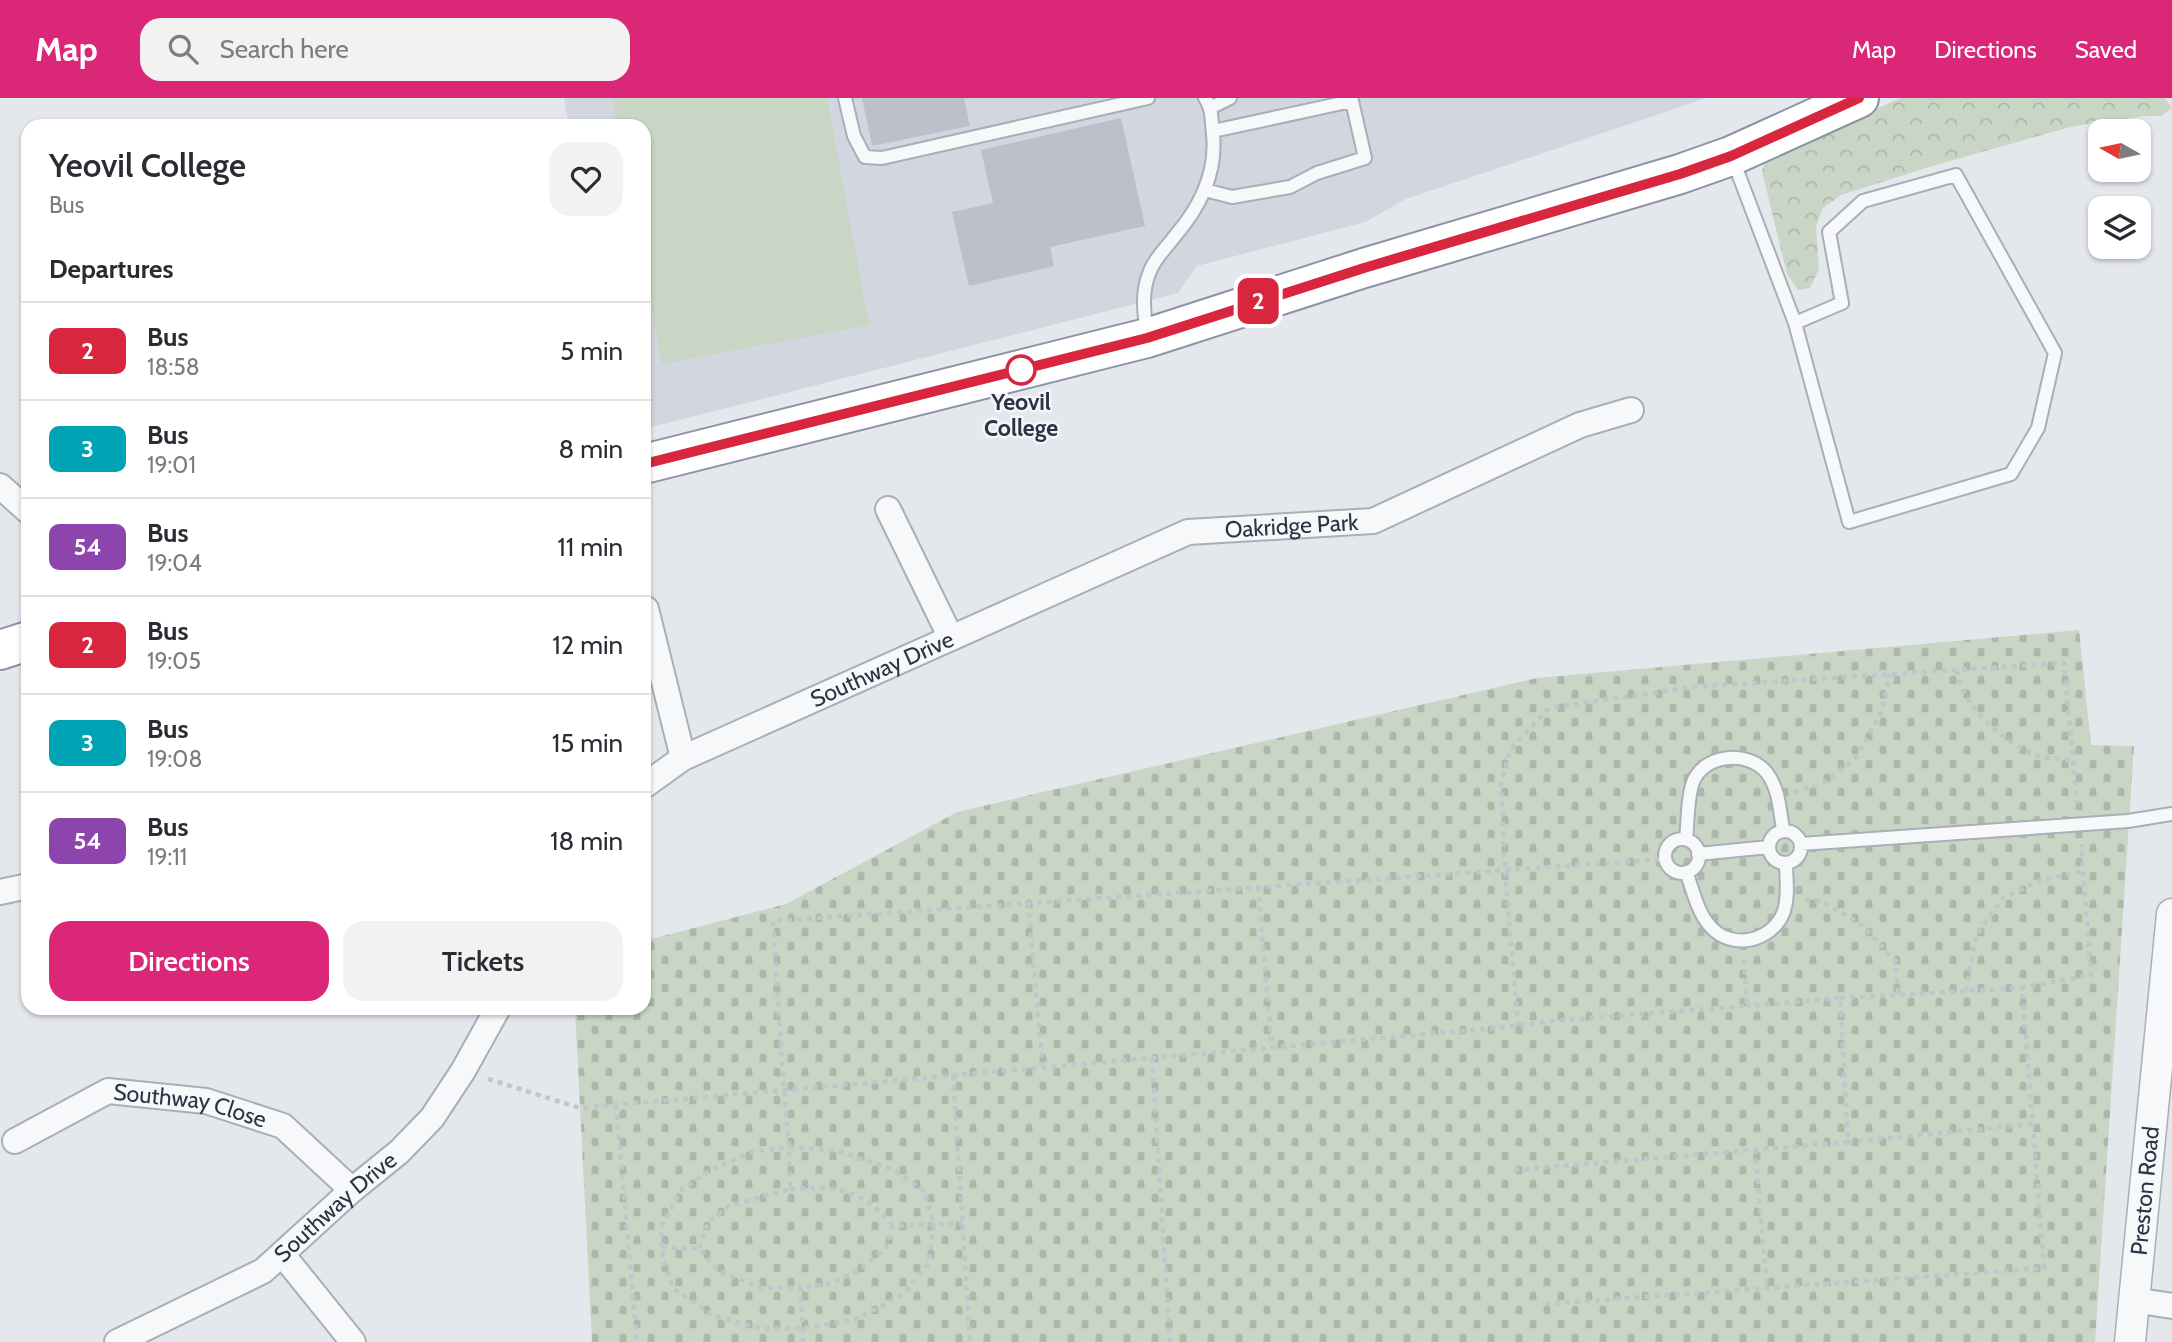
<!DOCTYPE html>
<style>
:root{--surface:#fff;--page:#f2f2f3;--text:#2b2b33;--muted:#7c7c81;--line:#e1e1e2;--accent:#db2777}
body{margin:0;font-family:Cabin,sans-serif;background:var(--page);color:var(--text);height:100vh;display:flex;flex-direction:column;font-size:26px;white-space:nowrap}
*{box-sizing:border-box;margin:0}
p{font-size:23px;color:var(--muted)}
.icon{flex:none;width:38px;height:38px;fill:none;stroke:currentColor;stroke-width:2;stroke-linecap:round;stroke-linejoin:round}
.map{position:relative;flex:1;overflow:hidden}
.details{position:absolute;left:21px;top:21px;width:630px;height:896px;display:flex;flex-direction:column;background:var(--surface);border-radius:21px;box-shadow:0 2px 5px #0004}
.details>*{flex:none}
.badge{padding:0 14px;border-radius:10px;font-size:24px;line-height:46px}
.needle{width:46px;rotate:279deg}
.buttons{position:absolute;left:2088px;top:21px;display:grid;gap:14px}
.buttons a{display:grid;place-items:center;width:63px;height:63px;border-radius:14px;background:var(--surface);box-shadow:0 2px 5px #0004;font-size:35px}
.map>.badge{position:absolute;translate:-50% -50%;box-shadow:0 0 0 4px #fff}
h2{padding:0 28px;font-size:26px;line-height:63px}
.round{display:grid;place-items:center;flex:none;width:74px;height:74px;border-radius:21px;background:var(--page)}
.overview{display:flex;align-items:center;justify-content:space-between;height:119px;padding:0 28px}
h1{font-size:33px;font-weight:600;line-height:52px}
.button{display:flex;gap:14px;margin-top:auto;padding:14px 28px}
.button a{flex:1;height:80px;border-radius:21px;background:var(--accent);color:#fff;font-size:28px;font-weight:600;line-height:80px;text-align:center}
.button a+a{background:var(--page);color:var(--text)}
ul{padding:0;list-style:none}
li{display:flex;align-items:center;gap:21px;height:98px;padding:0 28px;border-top:2px solid var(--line)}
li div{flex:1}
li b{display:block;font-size:26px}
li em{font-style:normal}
li .badge{min-width:77px;font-weight:700;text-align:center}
header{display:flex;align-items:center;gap:42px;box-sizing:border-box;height:98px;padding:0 35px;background:var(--accent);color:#fff}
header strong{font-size:33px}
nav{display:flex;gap:38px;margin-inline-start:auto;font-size:24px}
.search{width:490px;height:63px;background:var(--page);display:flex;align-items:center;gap:18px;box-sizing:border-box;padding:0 24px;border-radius:21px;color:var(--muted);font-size:26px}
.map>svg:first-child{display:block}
</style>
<header>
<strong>Map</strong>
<div class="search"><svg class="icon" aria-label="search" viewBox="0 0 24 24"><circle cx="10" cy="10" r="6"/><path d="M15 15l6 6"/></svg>Search here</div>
<nav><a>Map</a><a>Directions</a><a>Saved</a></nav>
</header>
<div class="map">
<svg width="2172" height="1244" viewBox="0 0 2172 1244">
<defs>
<pattern id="forest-crowns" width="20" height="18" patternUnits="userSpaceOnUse" patternTransform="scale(1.75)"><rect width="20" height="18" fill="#c9d6c5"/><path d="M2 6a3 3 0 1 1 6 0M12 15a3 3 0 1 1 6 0" fill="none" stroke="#adb8ab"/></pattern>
<pattern id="cemetery-stones" width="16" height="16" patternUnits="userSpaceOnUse" patternTransform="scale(1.75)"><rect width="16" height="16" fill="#c9d6c5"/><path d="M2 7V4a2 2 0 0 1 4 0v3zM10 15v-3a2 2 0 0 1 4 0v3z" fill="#adb8ab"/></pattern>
</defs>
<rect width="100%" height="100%" fill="#e4e7ec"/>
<!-- built -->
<path fill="#d2d6de" d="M564,0H1707L1406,101L1365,124L1197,168L1178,195L644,331V28H569Z"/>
<!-- forest -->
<path fill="url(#forest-crowns)" d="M1901,0H2165L2172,10L2161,18H2144L2074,28L1932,68L1841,97L1823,110L1816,128L1819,171L1810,190L1798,192L1787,176L1762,73L1766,62L1775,55Z"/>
<!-- cemetery -->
<path fill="url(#cemetery-stones)" d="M2079,532L2091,647L2134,648L2095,1244H592L575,910H644V843L786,806L957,714L1537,580Z"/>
<!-- pitch -->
<path fill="#c9d6c5" d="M612,0H827L869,227L662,266L644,171V28H617Z"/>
<!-- building -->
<path fill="#bbc0ca" d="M862,0H964L970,28L872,48Z
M1121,20L1145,128L1050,149L1054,168L969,188L952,114L993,105L981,52Z"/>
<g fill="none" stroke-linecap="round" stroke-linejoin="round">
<defs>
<path id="service" d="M845,0L854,38L865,59L882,60L1148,0
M1212,9L1230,0
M1733,62L1795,225L1849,424L2011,376L2038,330L2055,255L1956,77L1863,103L1829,134L1842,205L1795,225
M1205,92L1232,99L1290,89L1317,75L1365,60L1352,3L1213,33
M1147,237C1144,215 1141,194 1150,173C1155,160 1167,149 1175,138C1200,109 1217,75 1213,36C1211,22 1213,12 1205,0
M1769 749a16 16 0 1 1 32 0a16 16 0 1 1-32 0Z
M1686,741C1688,724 1687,704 1692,687C1701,656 1748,651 1767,675C1779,691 1780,713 1783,732
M1665 758a17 17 0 1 1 34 0a17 17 0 1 1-34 0Z
M1801,746L2128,723L2172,716
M1698,756L1769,749
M1686,774C1693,791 1697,814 1710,828C1731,853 1773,844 1784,813C1789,798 1786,781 1786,765"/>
<g id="minor">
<path d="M0,388L28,413"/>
<path d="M888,411L951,540"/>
<path d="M646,511L683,660"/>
<path id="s1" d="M644,688L683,660L1188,434L1373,423L1580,327L1631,312"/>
<path d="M0,794L28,788"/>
<path id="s2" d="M15,1043L108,993L206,1003L283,1028L352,1092"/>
<path d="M282,1156L353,1244"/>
<path d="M2133,1202L2172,1208"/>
<path id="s3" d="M117,1244L263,1173L352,1092L399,1054L432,1020L463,973L498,910"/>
</g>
<g id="tertiary">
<path id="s4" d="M2130,1244L2172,816"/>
</g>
<path id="trunk" d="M644,366L1147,240L1364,170L1680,76L1731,58L1859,0
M0,552L28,543"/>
</defs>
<!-- service casing -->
<use href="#service" stroke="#a9aeb7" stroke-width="16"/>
<!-- minor casing -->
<use href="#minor" stroke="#a9aeb7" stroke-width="28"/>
<!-- tertiary casing -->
<use href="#tertiary" stroke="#a9aeb7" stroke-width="33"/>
<!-- trunk casing -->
<use href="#trunk" stroke="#8b94a3" stroke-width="42"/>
<!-- path -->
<path stroke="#c2c5cb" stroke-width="4.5" stroke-dasharray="5 5" stroke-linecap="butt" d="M1957,572C1960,606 2004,645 2035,657C2046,661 2061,661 2073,662
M1794,694L1822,686L1855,661L1882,613L1890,576
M1258,789L1272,950
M1805,802L1822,803L1862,827L1895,862L1898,896
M1028,805L1043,970
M1966,893L1976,838L2003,800L2041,782L2083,773
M1840,900L2022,890
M1518,928L1505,772L1501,687L1510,652L1549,610L1692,589L2064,565L2077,706
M1152,960L1170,1244
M953,978L970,1244
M488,981L580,1010L1507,929L1552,923L1747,908L1744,862
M616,1007L637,1244
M1848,1044L2033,1026
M789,1049L838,1053L892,1071L924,1093L934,1126L929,1165L903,1197L854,1222L803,1230L762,1231L712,1217L673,1190L663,1163L661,1129L682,1091L713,1071L751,1054Z
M1755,1051L1767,1190
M1514,1072L1848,1044L1840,900L1747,908
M790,1091C837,1088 862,1090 893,1128
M662,1150H699L718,1173L763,1190L801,1189
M699,1150L708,1124L729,1108L790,1091L789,1049L784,992L773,823L1666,761
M1545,1206L2044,1170L2022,890L2091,877L2081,746
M803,1244L801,1189L825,1187L857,1174L885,1151L893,1128L962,1125"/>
<!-- service -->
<use href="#service" stroke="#f7f8fa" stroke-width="12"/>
<!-- minor -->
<use href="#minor" stroke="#f7f8fa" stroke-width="24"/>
<!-- tertiary -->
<use href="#tertiary" stroke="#f7f8fa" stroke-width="30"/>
<!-- trunk -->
<use href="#trunk" stroke="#fff" stroke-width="38"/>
</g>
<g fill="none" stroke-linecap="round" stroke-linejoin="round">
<defs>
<path id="line" d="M644,366L1147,240L1364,170L1680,76L1731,58L1859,0"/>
</defs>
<!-- line casing -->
<use href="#line" stroke="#fff" stroke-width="16"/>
<!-- line -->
<use href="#line" stroke="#d7263d" stroke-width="10"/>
</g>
<!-- markers -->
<circle fill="#fff" stroke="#d7263d" stroke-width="3.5" cx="1021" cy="272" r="14"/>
<g text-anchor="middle" stroke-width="5" stroke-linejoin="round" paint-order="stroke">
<!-- stop labels -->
<g font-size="23" font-weight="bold" fill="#2b3445" stroke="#f4f6f9">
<text x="1021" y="312">Yeovil<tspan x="1021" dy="26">College</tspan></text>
</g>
<!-- street labels -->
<g font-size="23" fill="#2b3445" stroke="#f4f6f9">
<text dy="8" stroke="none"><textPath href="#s1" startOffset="705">Oakridge Park</textPath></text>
<text dy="8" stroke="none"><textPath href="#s1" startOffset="266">Southway Drive</textPath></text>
<text dy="8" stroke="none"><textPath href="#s2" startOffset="189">Southway Close</textPath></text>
<text dy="8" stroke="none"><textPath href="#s4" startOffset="152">Preston Road</textPath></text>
<text dy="8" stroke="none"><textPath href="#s3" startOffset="259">Southway Drive</textPath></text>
</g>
</g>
</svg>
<div class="buttons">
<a><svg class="needle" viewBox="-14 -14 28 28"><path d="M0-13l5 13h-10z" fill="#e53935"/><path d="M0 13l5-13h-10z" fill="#7c7c81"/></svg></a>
<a><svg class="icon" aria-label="layers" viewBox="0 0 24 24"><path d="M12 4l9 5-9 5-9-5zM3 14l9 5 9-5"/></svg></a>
</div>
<b class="badge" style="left:1258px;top:203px;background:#d7263d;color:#fff">2</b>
<section class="details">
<div class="overview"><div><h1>Yeovil College</h1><p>Bus</p></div><a class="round"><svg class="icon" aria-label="heart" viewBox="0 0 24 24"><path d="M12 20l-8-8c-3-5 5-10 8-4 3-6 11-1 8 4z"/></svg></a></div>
<h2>Departures</h2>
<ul>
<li><span class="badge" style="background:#d7263d;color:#fff">2</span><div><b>Bus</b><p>18:58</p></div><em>5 min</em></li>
<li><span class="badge" style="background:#00a3b4;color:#fff">3</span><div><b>Bus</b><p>19:01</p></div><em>8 min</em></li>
<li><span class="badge" style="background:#8e44ad;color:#fff">54</span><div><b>Bus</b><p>19:04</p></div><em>11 min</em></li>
<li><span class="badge" style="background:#d7263d;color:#fff">2</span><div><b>Bus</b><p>19:05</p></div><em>12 min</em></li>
<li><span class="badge" style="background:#00a3b4;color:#fff">3</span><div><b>Bus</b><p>19:08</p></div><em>15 min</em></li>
<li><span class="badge" style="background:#8e44ad;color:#fff">54</span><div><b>Bus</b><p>19:11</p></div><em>18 min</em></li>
</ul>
<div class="button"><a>Directions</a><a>Tickets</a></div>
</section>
</div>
